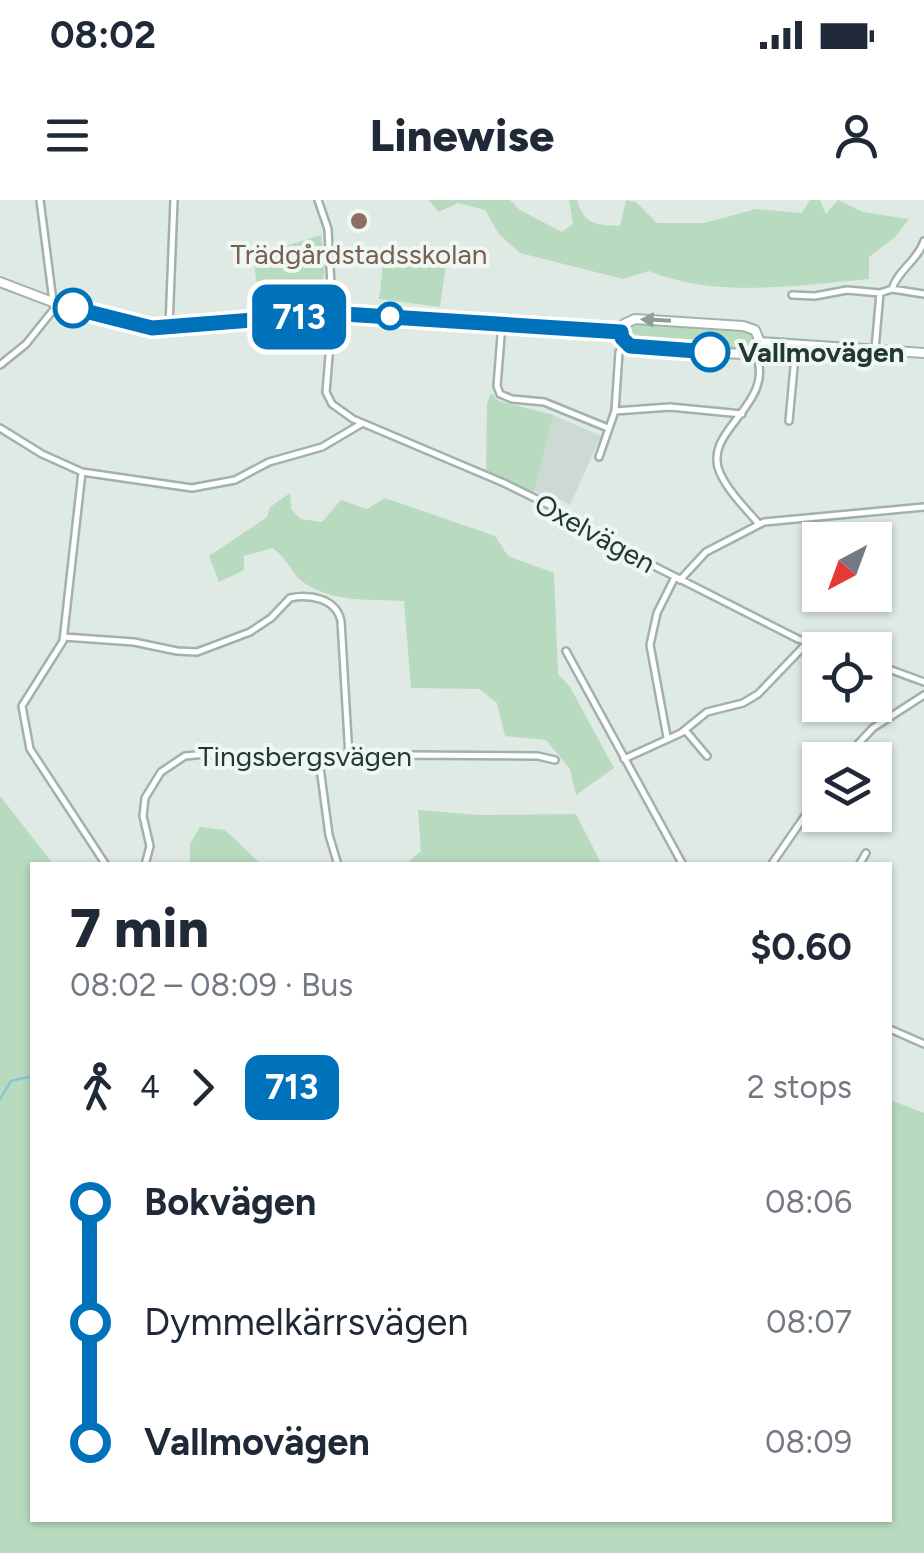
<!DOCTYPE html>
<meta charset="utf-8">
<style>
:root{--surface:#fff;--page:#f2f2f3;--text:#1f2937;--muted:#747a83}
body{margin:0;font-family:Figtree,sans-serif;background:var(--page);color:var(--text);height:100vh;display:flex;flex-direction:column;font-size:38px;white-space:nowrap}
*{box-sizing:border-box;margin:0}
p{font-size:32px;color:var(--muted)}
.icon{flex:none;width:55px;height:55px;fill:none;stroke:currentColor;stroke-width:2;stroke-linecap:round;stroke-linejoin:round}
.map{position:relative;flex:1;overflow:hidden}
.details{position:absolute;left:30px;top:662px;width:862px;height:660px;display:flex;flex-direction:column;background:var(--surface);border-radius:0px;box-shadow:0 2px 8px #0004}
.details>*{flex:none}
.badge{padding:0 20px;border-radius:15px;font-size:35px;line-height:65px}
.needle{width:65px;rotate:221deg}
.fabs{position:absolute;left:802px;top:322px;display:grid;gap:20px}
.fabs a{display:grid;place-items:center;width:90px;height:90px;border-radius:0px;background:var(--surface);box-shadow:0 2px 8px #0004;font-size:50px}
.map>.badge{position:absolute;translate:-50% -50%;box-shadow:0 0 0 5px #fff}
.legs{display:flex;align-items:center;gap:15px;height:110px;padding:0 40px;font-size:32px}
.legs p{margin-inline-start:auto}
.headline{display:flex;align-items:center;justify-content:space-between;height:170px;padding:0 40px}
h1{font-size:55px;font-weight:800;line-height:75px}
ul{padding:0 40px;list-style:none}
li{display:flex;align-items:center;gap:35px;height:120px;font-size:38px}
li i{display:grid;place-items:center;width:15px;height:100%;margin:0 12px;background:currentColor}
li i::after{content:'';width:25px;height:25px;margin:-12px;border:8px solid;border-radius:50%;background:var(--surface)}
li p{margin-inline-start:auto}
li:first-child i{background:linear-gradient(#0000 50%,currentColor 0)}
li:last-child i{background:linear-gradient(currentColor 50%,#0000 0)}
.status{display:flex;justify-content:space-between;align-items:center;height:70px;padding:0 50px;background:var(--surface);direction:ltr}
.status svg{height:28px;fill:currentColor}
header{display:flex;justify-content:space-between;align-items:center;height:130px;padding:0 40px;background:var(--surface);font-size:45px;font-weight:800}
.map>svg:first-child{display:block}
</style>
<div class="status"><b>08:02</b><svg viewBox="0 0 49 12"><path d="M0 12V9h3v3zM5 12V6h3v6zM10 12V3h3v9zM15 12V0h3v12zM26 1h20v11H26zM47 4h2v5h-2z"/></svg></div>
<header><svg class="icon" aria-label="menu" viewBox="0 0 24 24"><path d="M4 6h16M4 12h16M4 18h16"/></svg>Linewise<svg class="icon" aria-label="person" viewBox="0 0 24 24"><circle cx="12" cy="8" r="4"/><path d="M4 21q1-7 8-7t8 7"/></svg></header>
<div class="map">
<svg width="924" height="1353" viewBox="0 0 924 1353">
<rect width="100%" height="100%" fill="#dfeae4"/>
<!-- built -->
<path fill="#cdd9d3" d="M553,215L601,236L570,305L552,295L550,299L535,291Z"/>
<!-- green -->
<path fill="#b8dbbf" d="M428,0H510L520,10L562,32L573,24L569,0H577C584,25 597,25 620,26L626,0L636,2L657,23H704L756,9L802,13L810,0H820L826,14L838,0L863,12L909,19L895,37L869,57V79C798,85 717,99 649,71L623,79L520,53L499,34L485,10L458,3L439,12Z
M321,35C324,60 330,80 313,100L259,106L254,61L266,52Z
M384,57L446,64L440,107L379,99Z
M641,122L750,131L755,140L743,151L641,145L629,140L626,134L630,125Z
M491,193L499,201L553,215L534,294L486,271L487,203Z
M290,293L291,309L301,319L322,322L341,300L367,309L385,298L495,336L508,356L554,373L558,474L570,487L614,568L576,595L570,569L546,540L505,536L497,503L479,489L411,488L404,401C369,399 333,403 303,382C292,375 289,359 272,348L244,356V370L219,382L209,356L267,317L270,307Z
M0,596L54,665H32V1320H890V900L924,913V1353H0Z
M418,610L478,615L576,614L602,665H405L421,651Z
M200,627L225,630L262,665H190V644Z"/>
<g fill="none" stroke-linecap="round" stroke-linejoin="round">
<!-- stream -->
<path stroke="#88c7ce" stroke-width="2.5" d="M0,899L11,881L28,877L32,879"/>
<defs>
<path id="street" d="M318,0L328,29L332,105
M892,89C898,70 918,60 924,41
M792,95L815,96L847,90L880,93
M332,120L326,192L332,204L353,219L504,283L557,309L579,328L798,439L830,450
M502,124L497,186L500,194L512,199L544,202L608,228
M169,127L174,0
M875,149L880,93L892,89L924,94
M754,150C781,204 700,229 720,273C728,291 746,309 759,324
M0,165L26,144L54,109L40,0
M615,211L670,207L742,214
M789,221L796,145
M0,228L42,254L82,272L192,288L235,280L269,262L322,247L361,224
M599,257L615,211L619,152L625,142
M82,272L63,441L22,506L30,549L106,665
M680,380L706,352L764,322L924,307
M64,437L134,442L177,451L197,452L250,432L271,418L290,398C310,394 336,398 341,421L349,557
M566,451L683,665
M875,464L924,482
M685,530L707,556
M667,537L650,445L657,413L675,377
M624,559L681,533L707,512L743,503L758,494L807,443
M319,560L329,635L338,665
M843,560L873,528L924,495
M145,665L150,646L143,616L145,598L161,572L185,556L206,554L264,561L407,555L538,556L555,560
M771,665L820,594
M859,665L866,653
M890,829L924,844"/>
<path id="secondary" d="M0,82L55,103L140,127L328,115
M328,115L335,121L344,114H356L621,132
M328,115L329,107L334,104L342,107L344,114
M621,132L624,124L635,119L743,126L755,130L760,142
M621,132C623,138 622,142 629,146C642,152 726,153 746,154L756,149L760,142
M760,142L924,153"/>
</defs>
<!-- street casing -->
<use href="#street" stroke="#a2b1ab" stroke-width="10"/>
<!-- secondary casing -->
<use href="#secondary" stroke="#9fb5ac" stroke-width="12"/>
<!-- street -->
<use href="#street" stroke="#fff" stroke-width="5"/>
<!-- secondary -->
<use href="#secondary" stroke="#fff" stroke-width="8"/>
</g>
<!-- one-way arrows -->
<defs><path id="oneway-solid" d="M-6-.8H1V-3.2L6.5 0L1 3.2V.8H-6Z" transform="scale(2.5)"/></defs>
<use fill="#909c98" href="#oneway-solid" transform="translate(656 120) rotate(-177)"/>
<g fill="none" stroke-linecap="round" stroke-linejoin="round">
<defs>
<path id="line-1" d="M73,108L152,128L314,115H328L336,121L344,114L621,132L622,138L630,146L710,152"/>
</defs>
<!-- line-1 casing -->
<use href="#line-1" stroke="#fff" stroke-width="22"/>
<!-- line-1 -->
<use href="#line-1" stroke="#0072bc" stroke-width="15"/>
</g>
<!-- markers -->
<circle fill="#8d6e63" stroke="#eff7f2" stroke-width="4" cx="359" cy="21" r="10"/>
<g fill="#fff" stroke="#0072bc" stroke-width="5">
<circle cx="73" cy="108" r="18"/>
<circle cx="390" cy="116" r="12"/>
<circle cx="710" cy="152" r="18"/>
</g>
<g text-anchor="middle" stroke-width="8" stroke-linejoin="round" paint-order="stroke">
<!-- education labels -->
<g font-size="28" fill="#785e54" stroke="#eff7f2">
<text x="359" y="64">Trädgårdstadsskolan</text>
</g>
<!-- stop labels -->
<g font-size="28" font-weight="bold" fill="#213931" stroke="#eff7f2" text-anchor="start">
<text x="738" y="162">Vallmovägen</text>
</g>
<!-- street labels -->
<g font-size="28" fill="#213931" stroke="#eff7f2">
<text transform="translate(595 333) rotate(29)" y="10">Oxelvägen</text>
<text x="305" y="566">Tingsbergsvägen</text>
</g>
</g>
</svg>
<div class="fabs">
<a><svg class="needle" viewBox="-14 -14 28 28"><path d="M0-13l5 13h-10z" fill="#e53935"/><path d="M0 13l5-13h-10z" fill="#747a83"/></svg></a>
<a><svg class="icon" aria-label="locate" viewBox="0 0 24 24"><circle cx="12" cy="12" r="6"/><path d="M12 2v4M12 18v4M2 12h4M18 12h4"/></svg></a>
<a><svg class="icon" aria-label="layers" viewBox="0 0 24 24"><path d="M12 4l9 5-9 5-9-5zM3 14l9 5 9-5"/></svg></a>
</div>
<b class="badge" style="left:299px;top:117px;background:#0072bc;color:#fff">713</b>
<section class="details">
<div class="headline"><div><h1>7 min</h1><p>08:02 – 08:09 · Bus</p></div><b>$0.60</b></div>
<div class="legs"><svg class="icon" aria-label="walk" viewBox="0 0 24 24"><circle cx="13" cy="4" r="2"/><path d="M13 8l-2 6 4 7M11 14l-3 7M7 12l3-4h3l4 4"/></svg>4<svg class="icon" aria-label="forward" viewBox="0 0 24 24"><path d="M9 5l7 7-7 7"/></svg><b class="badge" style="background:#0072bc;color:#fff">713</b><p>2 stops</p></div>
<ul>
<li><i style="color:#0072bc"></i><b>Bokvägen</b><p>08:06</p></li>
<li><i style="color:#0072bc"></i><span>Dymmelkärrsvägen</span><p>08:07</p></li>
<li><i style="color:#0072bc"></i><b>Vallmovägen</b><p>08:09</p></li>
</ul>
</section>
</div>
